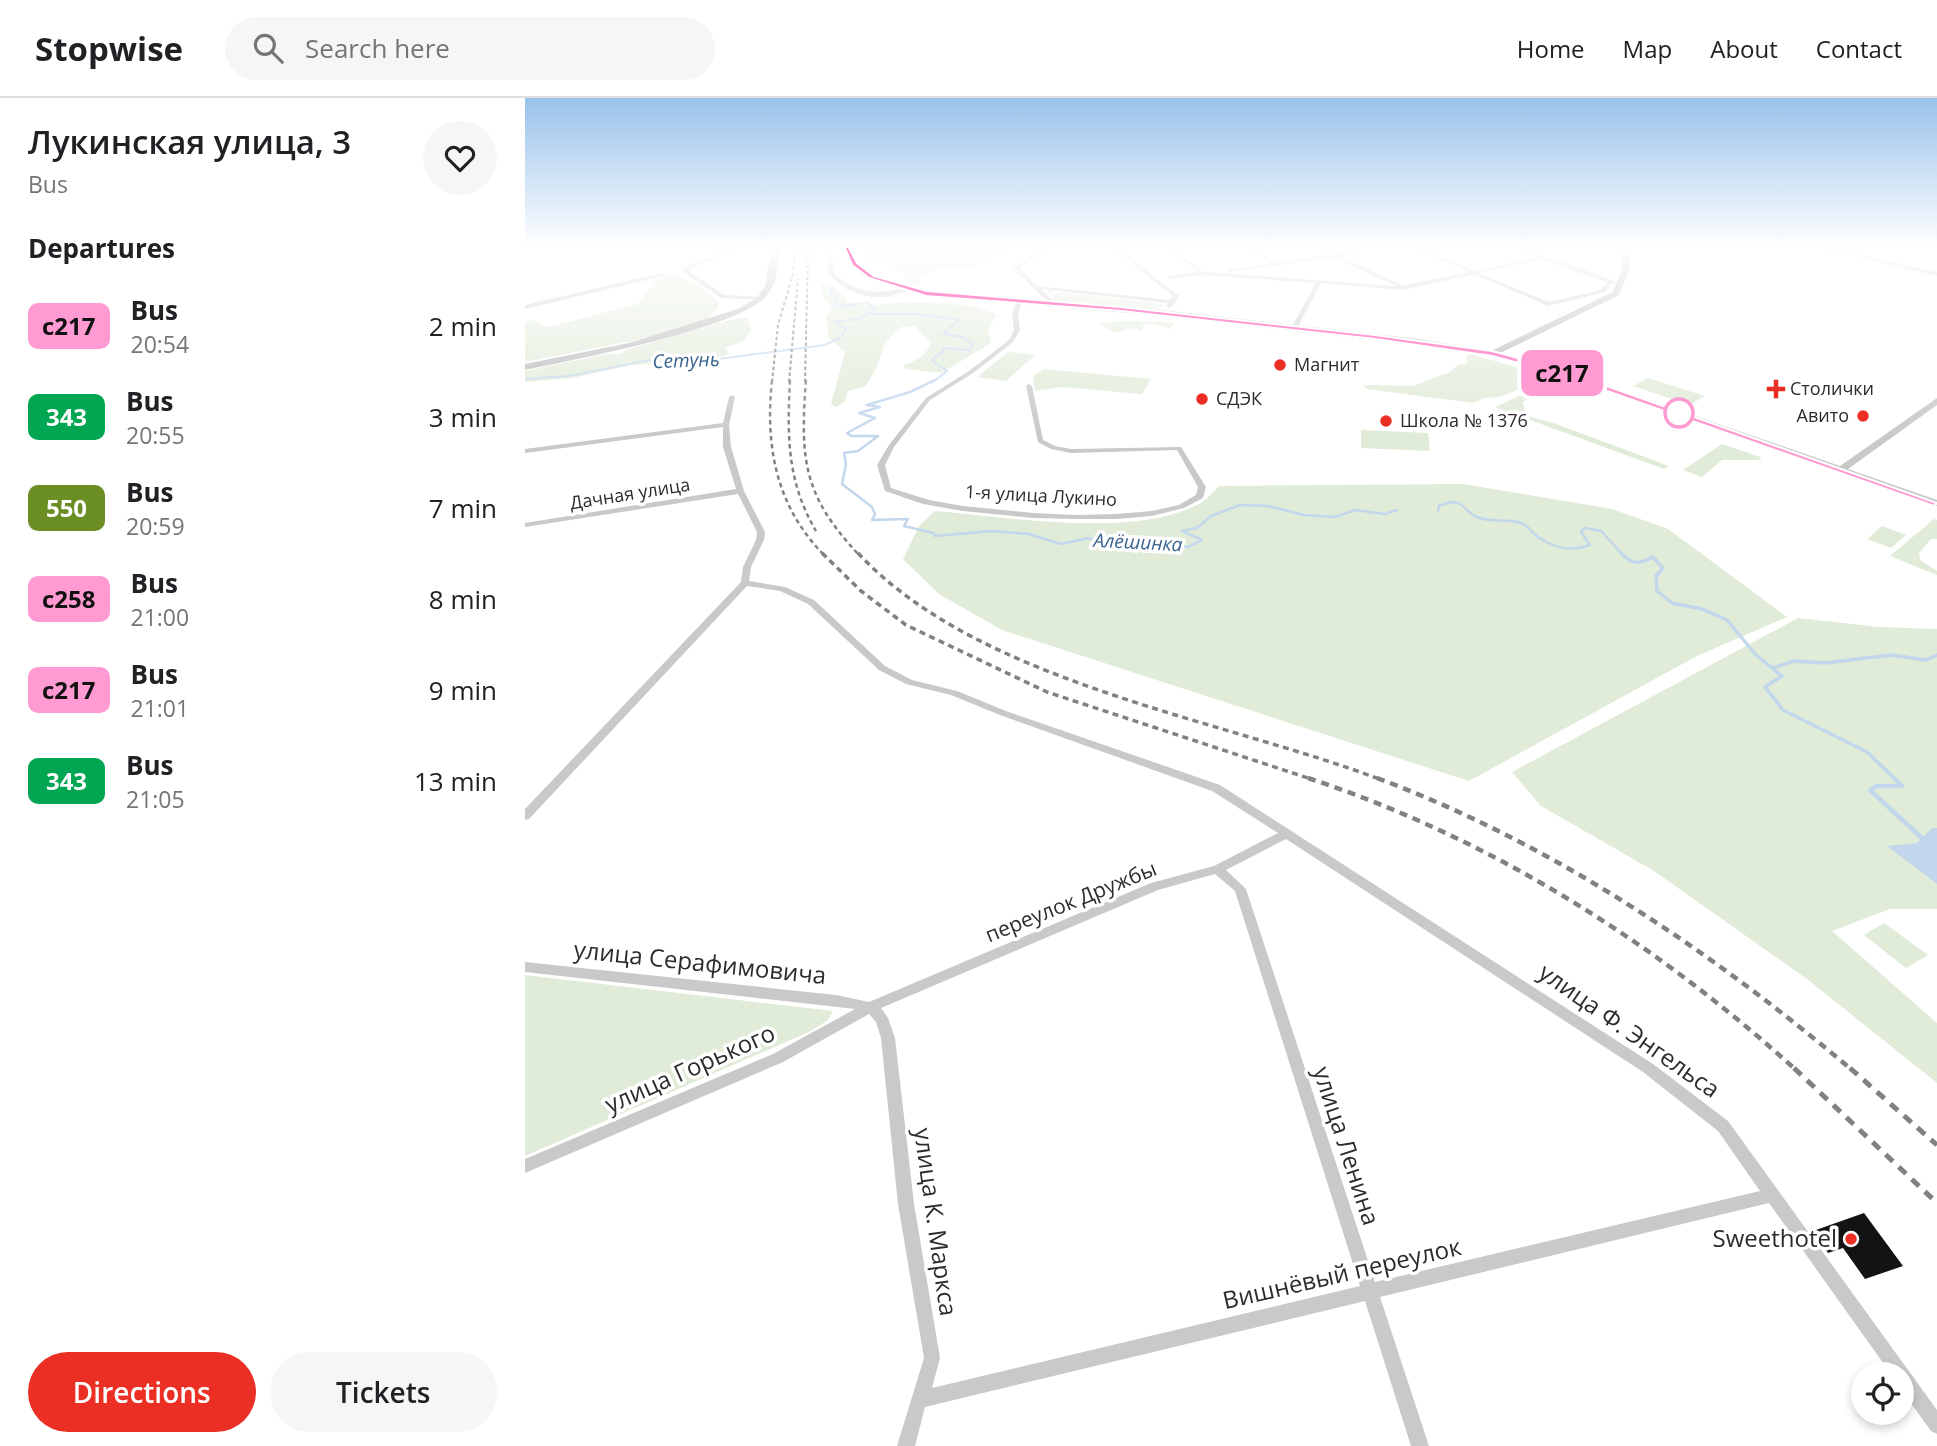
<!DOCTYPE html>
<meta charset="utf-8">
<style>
:root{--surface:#fff;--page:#f6f6f6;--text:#202124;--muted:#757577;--line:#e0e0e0;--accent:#ec2f25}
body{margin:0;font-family:"Open Sans",sans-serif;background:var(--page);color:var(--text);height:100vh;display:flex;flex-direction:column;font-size:26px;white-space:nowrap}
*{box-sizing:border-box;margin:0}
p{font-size:23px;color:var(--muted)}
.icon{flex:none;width:38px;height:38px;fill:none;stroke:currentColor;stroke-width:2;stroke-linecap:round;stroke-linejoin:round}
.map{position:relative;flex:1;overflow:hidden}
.drawer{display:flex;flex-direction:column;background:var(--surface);width:525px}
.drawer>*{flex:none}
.badge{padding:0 14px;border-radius:10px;font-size:24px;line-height:46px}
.buttons{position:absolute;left:1326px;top:1264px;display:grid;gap:14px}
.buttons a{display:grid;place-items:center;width:63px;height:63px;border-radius:50%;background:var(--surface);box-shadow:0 4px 10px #0003;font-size:35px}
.map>.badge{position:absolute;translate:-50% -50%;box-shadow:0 0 0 4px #fff}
h2{padding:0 28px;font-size:26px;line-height:63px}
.round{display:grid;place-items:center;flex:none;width:74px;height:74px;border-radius:37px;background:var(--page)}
.overview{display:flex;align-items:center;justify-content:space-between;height:119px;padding:0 28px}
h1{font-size:33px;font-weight:600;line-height:52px}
.primary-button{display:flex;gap:14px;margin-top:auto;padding:14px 28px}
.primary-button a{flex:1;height:80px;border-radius:42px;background:var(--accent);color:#fff;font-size:28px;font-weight:600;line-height:80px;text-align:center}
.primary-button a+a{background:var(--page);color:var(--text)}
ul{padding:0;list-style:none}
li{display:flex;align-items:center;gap:21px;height:91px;padding:0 28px}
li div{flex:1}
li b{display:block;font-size:26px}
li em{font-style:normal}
li .badge{min-width:77px;font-weight:700;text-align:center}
header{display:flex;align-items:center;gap:42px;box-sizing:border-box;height:98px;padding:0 35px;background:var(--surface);border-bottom:2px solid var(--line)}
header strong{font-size:33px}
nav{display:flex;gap:38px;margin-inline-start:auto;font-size:24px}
.search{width:490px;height:63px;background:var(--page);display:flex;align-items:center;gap:18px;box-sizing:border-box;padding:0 24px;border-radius:38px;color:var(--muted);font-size:26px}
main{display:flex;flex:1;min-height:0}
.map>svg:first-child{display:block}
</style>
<header>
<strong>Stopwise</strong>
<div class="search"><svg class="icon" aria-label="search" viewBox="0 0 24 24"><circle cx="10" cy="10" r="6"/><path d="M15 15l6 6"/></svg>Search here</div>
<nav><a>Home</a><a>Map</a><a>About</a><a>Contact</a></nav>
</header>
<main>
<section class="drawer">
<div class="overview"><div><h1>Лукинская улица, 3</h1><p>Bus</p></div><a class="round"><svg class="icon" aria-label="heart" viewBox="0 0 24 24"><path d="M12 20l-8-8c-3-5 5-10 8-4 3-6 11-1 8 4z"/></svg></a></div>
<h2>Departures</h2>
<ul>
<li><span class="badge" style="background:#ff9ad2;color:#111">с217</span><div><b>Bus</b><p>20:54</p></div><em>2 min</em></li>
<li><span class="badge" style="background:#00a651;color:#fff">343</span><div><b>Bus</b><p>20:55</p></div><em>3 min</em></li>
<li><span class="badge" style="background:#6b8e23;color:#fff">550</span><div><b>Bus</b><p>20:59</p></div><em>7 min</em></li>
<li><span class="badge" style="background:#ff9ad2;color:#111">с258</span><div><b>Bus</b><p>21:00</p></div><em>8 min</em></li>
<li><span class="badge" style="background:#ff9ad2;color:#111">с217</span><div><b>Bus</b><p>21:01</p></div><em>9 min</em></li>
<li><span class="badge" style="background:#00a651;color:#fff">343</span><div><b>Bus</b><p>21:05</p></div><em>13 min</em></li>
</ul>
<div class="primary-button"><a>Directions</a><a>Tickets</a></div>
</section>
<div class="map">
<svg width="1412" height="1348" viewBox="0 0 1412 1348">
<rect width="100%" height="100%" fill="#fff"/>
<!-- green -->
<path fill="#e0ebd8" d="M334,150H438L358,166L345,161Z
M450,150H492L471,156L448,169H418L393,178L395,187L383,185L379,180L380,175L365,168Z
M146,176C163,177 183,193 194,205L192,211L182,221L164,228L107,243L0,264V224L8,222L24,229L113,206L125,189L130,188L129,181Z
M301,185L319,197L322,205L335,208L383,204L444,207L471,216L463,234L466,245L416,275L380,271L379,267C391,263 401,257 406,246L390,228L375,229L359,246L353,267L341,288L323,293L319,304L311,309L306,306L320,254L304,240L301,219L307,209L298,199L296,186Z
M522,193H528L527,197L534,194L638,206L640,208L631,211L531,203Z
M213,220H223L226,232L218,243L200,250L204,255L199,258L173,263L107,267L47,280L0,284V273L82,256H96L101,252Z
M602,223L648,224L650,225L644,231L624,225L618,227L617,233L605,230L589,235L573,225Z
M483,254L510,257L481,283L452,279Z
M945,256L1023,278L975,299L959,300L949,305L841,291L838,287L888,288L925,274L934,266H941L943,263L940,260Z
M519,271L626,281L617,296L537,289L510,293L508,278Z
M1123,280L1180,298L1165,307L1108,288Z
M1025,284L1056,296L1042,297L1024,291L1017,294L1023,298L1011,297L998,304L1000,317L1031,326L1144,368L1139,371L970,309Z
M836,332L903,335L905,353L836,350Z
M1197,346L1235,359L1236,362H1197L1177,379L1158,372Z
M938,386L1087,411L1143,431L1262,519L1172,558L944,683L477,532L414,496L378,461L394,428L410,413C485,419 607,441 674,406C682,402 688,394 694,388Z
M1409,421L1412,422V441H1406L1394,455L1395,462L1412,473V477L1365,458Z
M1357,428L1381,437L1366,450L1342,441Z
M1273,520L1354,529L1412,531V811H1365L1307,833L1412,925V985L1282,881L1129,773L1016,708L987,674Z
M1359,825L1403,857L1381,870L1339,837Z
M0,877L308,913L303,922L286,933L0,1058Z"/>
<!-- water -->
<path fill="#c3d7ec" d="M1407,730H1412V786L1362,748L1392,745Z"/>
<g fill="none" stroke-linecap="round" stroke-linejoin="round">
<!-- stream-far3 -->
<path stroke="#c3d7ec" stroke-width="2" d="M362,166L447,150
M348,216H392L434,222L418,236L437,239L448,246L445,252L417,250L419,253L406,262L422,273L408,284
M0,281L44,278L145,258L172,264L300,247L315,240L321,230L309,224L334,221L351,212L344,205L311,208L310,199L305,196L308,189"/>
<!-- stream-far2 -->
<path stroke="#c3d7ec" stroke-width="2.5" d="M410,282L385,294L342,307L355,309L334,315L350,320L322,335L326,338H353L333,353L319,355L321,366L317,386L347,409L350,416L347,422L383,421L379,428L408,435L410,438L467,433L504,436L536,446L564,440L576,445L629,444L663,449L677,442L657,433L672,430L686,418L715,407L743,408L779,417L810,419L830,412L860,416L872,412
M913,413L914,408C940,397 935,412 952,419C965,425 983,420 996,425C1003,427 1007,435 1013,439C1029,450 1047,454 1065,447L1056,434L1060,430L1076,433L1098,457"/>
<!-- stream-far1 -->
<path stroke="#c3d7ec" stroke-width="3.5" d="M1096,455C1106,467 1115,466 1128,459L1138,470L1131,478L1132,493L1147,505L1177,511L1202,522L1231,557L1257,578L1240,589L1258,612L1342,654L1371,682
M1248,570L1269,563L1300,565L1366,557L1401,562L1412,557"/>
<!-- stream -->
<path stroke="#c3d7ec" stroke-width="4.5" d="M1369,680L1377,688H1352L1345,692L1399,742"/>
</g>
<!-- building -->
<path fill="#131313" d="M1339,1115L1378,1168L1340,1181L1318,1150L1303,1155L1288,1133Z"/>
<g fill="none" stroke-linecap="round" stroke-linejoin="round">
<!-- minor -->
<path fill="#c9c9c9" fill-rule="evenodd" d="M210,150H215L164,171V173L199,197L237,199L239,202L196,200L158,174L159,169Z
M519,150H524L494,170L512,188L645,202L648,198L588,150H593L654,198L650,205L644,210L641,208L643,205L516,191L530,205L525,206L488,170Z
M642,150H647L678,174L871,188L809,160L703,174L700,172L746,165L724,150H729L752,164L851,150L815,158L875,186V188L944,174L890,150H895L950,173L1011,159L988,150C1000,149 1077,177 1092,185L1086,186L1080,194L1023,208L949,176L878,192L796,185L772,230L769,232L766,230L791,185L679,177L644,181L642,178L673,174ZM1016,161L1082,184L1076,192L1024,204L954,175Z
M136,175L138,178L0,211V207Z
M493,205L496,207L493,216L495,232L488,244L448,275L405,302L369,349L360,367L366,390L404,402L438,408L509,415L550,417L591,416L627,413L654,407L671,397L673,389L652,352L546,355L526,351L513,344L501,288L504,286L507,288L518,342L530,348L546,351L656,349L681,389L678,400L659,410L627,418L591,421H550L509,420L438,413L398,406L360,393L352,367L364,347L401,300L444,273L484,242L489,232L487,216L490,207Z
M207,297L210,299L204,327L206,349L219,393L240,434L239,442L226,469L224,483L260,489L289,502L360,568L387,582L432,593L481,613L695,687L1128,966L1203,1023L1412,1312V1336L1406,1333L1377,1293V1276H1366L1244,1105L855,1199L904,1348H886L840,1203L400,1309L390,1348H372L399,1260L373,1106L356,940L351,924L344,916L258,964L0,1075V1061L248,956L330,911L0,874V864L311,897L344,904L626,785L689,768L753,735L687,693L475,617L426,597L381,586L354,572L283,506L255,493L222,488L4,721L0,722V711L216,484L218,469L231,442L232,434L213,396L0,429V425L211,391L198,349V329L0,355V351L198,325L204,299ZM761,741L1118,974L1193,1033L1235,1093L850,1184L721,791L701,772ZM690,776L710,793L835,1188L407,1290L415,1260L389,1106L370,940L363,920L356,910L633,792Z"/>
<!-- tertiary -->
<path fill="#c9c9c9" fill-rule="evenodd" d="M301,150H307L309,175C330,196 354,197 381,189L385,191C358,207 322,198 303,175Z
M1295,150H1305L1412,174V178Z
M967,254L1034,271L1315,368L1412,300V307L1323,371L1412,402V408L1028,275L964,258V254Z"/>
<!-- secondary -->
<path fill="#b6b6b6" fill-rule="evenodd" d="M246,150H254C253,166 253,183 243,196C219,230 46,262 0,272V266L104,245L213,211L232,200L240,188Z
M320,150H326L332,165L349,177L410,195L637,212L894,241L966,253L1088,194L1097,170L1098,150H1105V170L1094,197L967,259L894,247L637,218L410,199L343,181L326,168Z"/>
<!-- rail-far4 -->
<path stroke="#818181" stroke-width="2" stroke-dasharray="3.5 2.5" stroke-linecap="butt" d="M247,284L253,227L268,176L270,150
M264,284L273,181
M280,284L283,150"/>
<!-- rail-far3 -->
<path stroke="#818181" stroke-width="2.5" stroke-dasharray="4.5 3.5" stroke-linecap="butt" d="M247,282C240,349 251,408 299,457
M265,282C262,338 262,384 291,433
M281,282C275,362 278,397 334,457"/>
<!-- rail-far2 -->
<path stroke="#818181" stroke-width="3.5" stroke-dasharray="6 4.5" stroke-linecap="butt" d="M297,455L336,493L381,527L522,594L789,682
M333,455C452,584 696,621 857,682"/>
<!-- rail-far1 -->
<path stroke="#818181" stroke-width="4.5" stroke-dasharray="8 6" stroke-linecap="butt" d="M783,680C965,740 1130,844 1271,972
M852,680C1026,745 1185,852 1327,972"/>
<!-- rail -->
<path stroke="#818181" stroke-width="5" stroke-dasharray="10 8" stroke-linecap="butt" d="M1269,970L1412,1105
M1325,970L1412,1047"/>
</g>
<!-- sky -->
<linearGradient id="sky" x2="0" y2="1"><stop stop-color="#99c2ea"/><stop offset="0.44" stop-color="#fff"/><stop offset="1" stop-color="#fff" stop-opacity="0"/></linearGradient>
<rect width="1412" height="338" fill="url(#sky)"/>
<!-- line -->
<path fill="#ff9ad2" stroke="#fff" stroke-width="2" d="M323,148L332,165L349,178L402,193L596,209L850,237L967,253L1034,271L1412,405L1409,408L1028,274L967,258L850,241L596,213L401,198L344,180L327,167L320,150Z"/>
<!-- markers -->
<g fill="#ec2f25" stroke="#fff" stroke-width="2.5">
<circle cx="755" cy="267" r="7"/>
<path d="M1247.5 280.5h7v7h7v7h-7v7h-7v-7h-7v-7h7z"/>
<circle cx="677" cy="301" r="7"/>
<circle cx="1338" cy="318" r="7"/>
<circle cx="861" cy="323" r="7"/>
<circle cx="1326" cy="1141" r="7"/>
</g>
<circle fill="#fff" stroke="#ff9ad2" stroke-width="3.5" cx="1154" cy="315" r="14"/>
<g text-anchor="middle" stroke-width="7" stroke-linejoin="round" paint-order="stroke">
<!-- far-poi labels -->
<g font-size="18" fill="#2c2c2c" stroke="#fff" text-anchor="start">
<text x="769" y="273">Магнит</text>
<text x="1265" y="297">Столички</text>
<text x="691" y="307">СДЭК</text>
<text x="1324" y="324" text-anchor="end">Авито</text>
<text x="875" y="329">Школа № 1376</text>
</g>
<!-- far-street labels -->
<g font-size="18" fill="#2c2c2c" stroke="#fff">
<text transform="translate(105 396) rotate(-9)" y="6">Дачная улица</text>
<text transform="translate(516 398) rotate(3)" y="6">1-я улица Лукино</text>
</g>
<!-- far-water labels -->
<g font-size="19" font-style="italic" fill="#386390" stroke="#fff">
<text transform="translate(161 262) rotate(-2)" y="7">Сетунь</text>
<text transform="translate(613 444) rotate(3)" y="7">Алёшинка</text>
</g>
<!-- street labels -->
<g font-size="21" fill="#2c2c2c" stroke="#fff">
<text transform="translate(546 804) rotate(-22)" y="7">переулок Дружбы</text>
</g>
<!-- near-street labels -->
<g font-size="24" fill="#2c2c2c" stroke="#fff">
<text transform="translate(175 865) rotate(6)" y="8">улица Серафимовича</text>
<text transform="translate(1104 933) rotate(35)" y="8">улица Ф. Энгельса</text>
<text transform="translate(165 971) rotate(-24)" y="8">улица Горького</text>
<text transform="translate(821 1048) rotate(72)" y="8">улица Ленина</text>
<text transform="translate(410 1124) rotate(82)" y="8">улица К. Маркса</text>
<text transform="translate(817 1176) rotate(-13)" y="8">Вишнёвый переулок</text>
</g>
<!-- near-poi labels -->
<g font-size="24" fill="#2c2c2c" stroke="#fff" text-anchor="end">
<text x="1312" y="1149">Sweethotel</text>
</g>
</g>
</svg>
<div class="buttons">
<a><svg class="icon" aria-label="locate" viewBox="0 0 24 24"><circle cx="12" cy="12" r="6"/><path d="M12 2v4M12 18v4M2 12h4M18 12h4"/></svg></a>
</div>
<b class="badge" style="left:1037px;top:275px;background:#ff9ad2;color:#111">с217</b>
</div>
</main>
